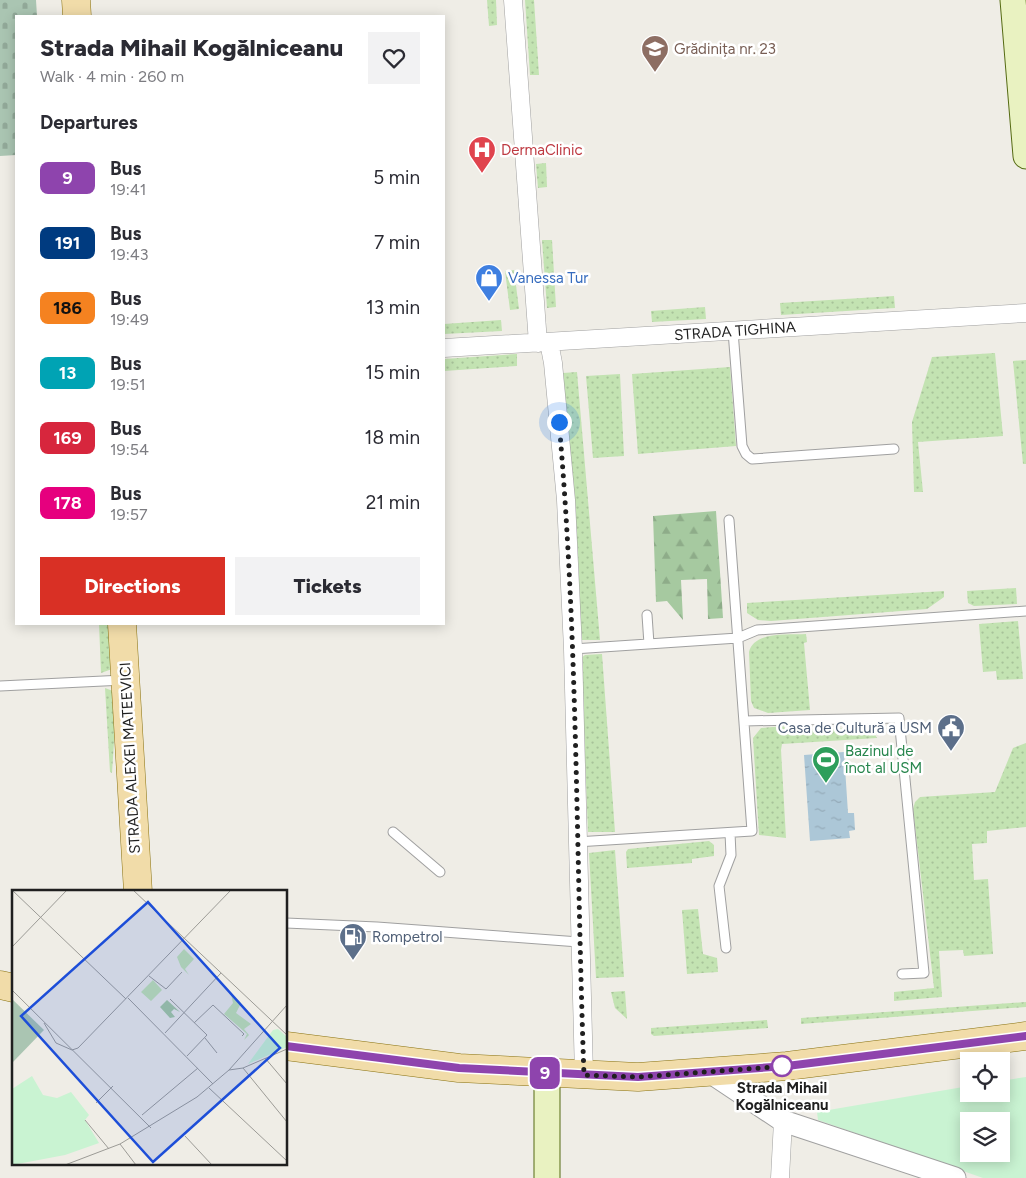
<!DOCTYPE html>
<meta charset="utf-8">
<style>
:root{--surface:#fff;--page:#f2f2f3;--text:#2b2b33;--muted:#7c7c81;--accent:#d93025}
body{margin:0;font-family:Figtree,sans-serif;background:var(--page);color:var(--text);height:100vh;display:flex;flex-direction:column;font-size:19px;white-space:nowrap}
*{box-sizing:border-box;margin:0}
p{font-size:16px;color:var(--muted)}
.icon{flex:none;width:28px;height:28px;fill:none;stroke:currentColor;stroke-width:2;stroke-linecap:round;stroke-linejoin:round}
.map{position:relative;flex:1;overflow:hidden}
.sheet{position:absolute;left:15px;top:15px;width:430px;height:610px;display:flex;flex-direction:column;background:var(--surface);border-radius:0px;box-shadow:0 2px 12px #0003}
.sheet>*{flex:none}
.badge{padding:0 10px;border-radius:8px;font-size:18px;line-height:32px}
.fabs{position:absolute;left:960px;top:1052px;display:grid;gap:10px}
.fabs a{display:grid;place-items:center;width:50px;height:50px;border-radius:0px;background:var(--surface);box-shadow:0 2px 12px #0003;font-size:25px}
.you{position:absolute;width:25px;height:25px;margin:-12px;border:4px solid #fff;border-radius:50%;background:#1a73e8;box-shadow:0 0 0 8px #1a73e833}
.map>.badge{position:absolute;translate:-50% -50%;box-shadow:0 0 0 2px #fff}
h2{padding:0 25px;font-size:19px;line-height:45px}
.round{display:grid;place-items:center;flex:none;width:52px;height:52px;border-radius:0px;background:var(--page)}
.overview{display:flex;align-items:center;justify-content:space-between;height:85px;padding:0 25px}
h1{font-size:24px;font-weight:800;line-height:38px}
.cta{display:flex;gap:10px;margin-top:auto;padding:10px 25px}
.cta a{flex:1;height:58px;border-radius:0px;background:var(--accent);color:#fff;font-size:20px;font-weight:800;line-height:58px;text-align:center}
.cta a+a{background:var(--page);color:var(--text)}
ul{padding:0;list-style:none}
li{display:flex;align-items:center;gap:15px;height:65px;padding:0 25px}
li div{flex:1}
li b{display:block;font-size:19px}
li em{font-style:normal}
li .badge{min-width:55px;font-weight:700;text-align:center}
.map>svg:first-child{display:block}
</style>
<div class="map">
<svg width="1026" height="1178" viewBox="0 0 1026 1178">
<defs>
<pattern id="grass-dots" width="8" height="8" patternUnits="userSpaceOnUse" patternTransform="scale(1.25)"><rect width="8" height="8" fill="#c3e3b2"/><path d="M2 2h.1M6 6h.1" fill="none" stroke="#a7c299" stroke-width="1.8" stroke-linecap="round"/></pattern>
<pattern id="forest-firs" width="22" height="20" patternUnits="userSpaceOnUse" patternTransform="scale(1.25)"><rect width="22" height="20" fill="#a6c9a0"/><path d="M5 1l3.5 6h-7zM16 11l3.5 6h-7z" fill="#8eac89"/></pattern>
<pattern id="cemetery-stones" width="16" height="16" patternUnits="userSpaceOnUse" patternTransform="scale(1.25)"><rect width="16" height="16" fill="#aac5b2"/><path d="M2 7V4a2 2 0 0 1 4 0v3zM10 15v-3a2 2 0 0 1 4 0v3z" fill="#92a999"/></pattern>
<pattern id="water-ripples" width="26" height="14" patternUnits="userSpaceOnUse" patternTransform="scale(1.25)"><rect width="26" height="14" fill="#acc7d7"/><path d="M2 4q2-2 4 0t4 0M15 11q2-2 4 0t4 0" fill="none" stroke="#94aab8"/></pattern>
</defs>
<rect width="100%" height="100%" fill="#efede6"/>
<!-- grass -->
<path fill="url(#grass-dots)" d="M487,0H496L497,25L489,26Z
M525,0H534L539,75H530Z
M546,163L547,187L538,188L536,164Z
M552,240L556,307L547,308L542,240Z
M514,270L519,309L510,310L505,271Z
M894,296L895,308L781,315L780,303Z
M705,307L706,319L652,322L651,311Z
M501,320L502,331L444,334V324Z
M995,353L1003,436L918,442L923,492H914L912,422L932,357Z
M517,354V366L444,371V359Z
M1026,360V464H1023L1013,361Z
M730,367L736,446L638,454L632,374Z
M577,372L600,640H581L578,554L563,373Z
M620,374L624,456L593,458L586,376Z
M1016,588L1017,604L974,606L968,603L967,591Z
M944,591V597L927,609L771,621L758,620L747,613V603Z
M1018,621L1023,679L997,680L996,671L983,672L979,624Z
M99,624H109L112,669L101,673Z
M806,634L807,642L804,643L810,710L768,713L754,708L751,701L749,652C754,631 788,635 806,634Z
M602,654L615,832H588L581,658L585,655Z
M105,688L113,691L117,696L112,773L110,772Z
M783,726L787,730L866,728L872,730L877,738L782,744L781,750L786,838L759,835L753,738L761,728Z
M1026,743V827L987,831V843L972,844L974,880L988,879L993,954L964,956L963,950L939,951L942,997L894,1001V992L934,988L913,809L915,802L920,797L995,792L1013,748Z
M709,841L714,845V856L692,859V863L627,868L626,852L628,849Z
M615,850L624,977L596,978L589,853Z
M698,909L703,954L717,958L718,972L687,974L682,910Z
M625,991L627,1019L615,1008L611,992Z
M1026,1002V1007L801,1024V1018Z
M767,1020L768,1028L654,1036L651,1034V1028Z"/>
<!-- forest -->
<path fill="url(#forest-firs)" d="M716,511L723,618L708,619L707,579L681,580L683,620L667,601L656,602L653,516Z"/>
<!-- cemetery -->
<path fill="url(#cemetery-stones)" d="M0,0H36L37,16H16V155L0,156Z"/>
<!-- park -->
<path fill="#c9f3d2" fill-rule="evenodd" d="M1026,1077V1178H983L818,1120L817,1112L969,1086V1094H1001V1081ZM969,1121H1001V1154H969Z"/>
<!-- water -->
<path fill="url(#water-ripples)" d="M844,752L848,813H854L855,830L849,831L850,838L810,841L804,755Z"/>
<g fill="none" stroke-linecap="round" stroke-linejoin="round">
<defs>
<path id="service" d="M733,331L742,446L746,454L752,459L894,449
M647,615L649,644
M573,649L738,638L757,630L1026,611
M0,686L124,680
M744,721L899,718L924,973L902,974
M393,832L440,872
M576,842L752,831L729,520
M286,923L377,927L579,942
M726,948L719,886L731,855L730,833"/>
<path id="minor" d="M513,0L538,343
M549,342L553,363L566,500L573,649L584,1075
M444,348L1026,313
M780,1178L783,1121"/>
<path id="tertiary" d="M711,1073L783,1121L955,1178"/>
<path id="secondary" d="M1013,0L1026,156
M547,1073V1178"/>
<path id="primary" d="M76,0L77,16
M122,624L138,892
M0,985L14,988
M286,1046L459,1068L638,1077L787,1066L1026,1036"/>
</defs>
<!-- service casing -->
<use href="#service" stroke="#a0a0a0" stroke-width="11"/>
<!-- minor casing -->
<use href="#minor" stroke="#a0a0a0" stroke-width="19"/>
<!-- tertiary casing -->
<use href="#tertiary" stroke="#a0a0a0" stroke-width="23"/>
<!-- secondary casing -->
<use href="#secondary" stroke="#546a12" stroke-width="27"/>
<!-- primary casing -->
<use href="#primary" stroke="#897211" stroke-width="29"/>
<!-- service -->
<use href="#service" stroke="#fff" stroke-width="9"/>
<!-- minor -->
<use href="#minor" stroke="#fff" stroke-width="18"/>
<!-- tertiary -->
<use href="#tertiary" stroke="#fff" stroke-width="21"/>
<!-- secondary -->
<use href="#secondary" stroke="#e9f2c1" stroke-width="25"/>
<!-- primary -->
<use href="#primary" stroke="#f1dca9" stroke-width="28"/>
</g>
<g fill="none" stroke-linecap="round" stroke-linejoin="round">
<defs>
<path id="line" d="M286,1046L459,1068L638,1077L787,1066L1026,1036"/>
</defs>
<!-- line casing -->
<use href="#line" stroke="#fff" stroke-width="11"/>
<!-- line -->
<use href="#line" stroke="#8e44ad" stroke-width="8"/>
<!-- walk -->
<path stroke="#1f1f1f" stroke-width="5" stroke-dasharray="0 9" d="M559,422C578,639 576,857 584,1075L638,1077L787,1066H782"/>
</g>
<!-- icons -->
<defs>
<symbol id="school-pin" viewBox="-11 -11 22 30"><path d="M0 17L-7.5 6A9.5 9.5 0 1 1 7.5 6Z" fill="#8d6e63" stroke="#fff"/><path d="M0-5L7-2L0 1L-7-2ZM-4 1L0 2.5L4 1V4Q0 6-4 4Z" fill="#fff"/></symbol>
<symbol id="hospital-pin" viewBox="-11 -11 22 30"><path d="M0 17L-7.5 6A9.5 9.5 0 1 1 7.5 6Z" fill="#e0444e" stroke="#fff"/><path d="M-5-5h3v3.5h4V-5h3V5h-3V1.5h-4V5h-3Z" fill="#fff"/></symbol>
<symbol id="shop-pin" viewBox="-11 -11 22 30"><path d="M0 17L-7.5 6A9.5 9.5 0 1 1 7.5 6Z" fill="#3f7fe0" stroke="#fff"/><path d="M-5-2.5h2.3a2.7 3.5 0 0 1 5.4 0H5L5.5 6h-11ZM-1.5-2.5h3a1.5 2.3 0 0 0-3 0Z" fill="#fff"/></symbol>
<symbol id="civic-pin" viewBox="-11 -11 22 30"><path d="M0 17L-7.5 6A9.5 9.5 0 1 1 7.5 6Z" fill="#5c6f8a" stroke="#fff"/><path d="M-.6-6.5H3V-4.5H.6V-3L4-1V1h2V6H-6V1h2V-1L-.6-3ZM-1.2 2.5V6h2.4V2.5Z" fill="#fff"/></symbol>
<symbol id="stadium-pin" viewBox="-11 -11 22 30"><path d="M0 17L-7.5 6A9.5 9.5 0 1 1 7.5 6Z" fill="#2e9e5b" stroke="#fff"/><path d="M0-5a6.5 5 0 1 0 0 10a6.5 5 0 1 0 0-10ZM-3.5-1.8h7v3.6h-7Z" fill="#fff"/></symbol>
<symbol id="fuel-pin" viewBox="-11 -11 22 30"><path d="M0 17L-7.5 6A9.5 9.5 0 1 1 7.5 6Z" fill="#5c6f8a" stroke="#fff"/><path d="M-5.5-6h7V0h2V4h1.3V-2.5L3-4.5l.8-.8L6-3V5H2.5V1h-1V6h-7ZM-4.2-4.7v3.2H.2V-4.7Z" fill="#fff"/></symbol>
</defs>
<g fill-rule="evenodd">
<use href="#school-pin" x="639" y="33" width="32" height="43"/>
<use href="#hospital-pin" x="466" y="134" width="32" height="43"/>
<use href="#shop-pin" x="473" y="262" width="32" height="43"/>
<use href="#civic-pin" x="935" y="712" width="32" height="43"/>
<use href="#stadium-pin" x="810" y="744" width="32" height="43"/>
<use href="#fuel-pin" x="337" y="921" width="32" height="43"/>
</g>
<!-- markers -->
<circle fill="#fff" stroke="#8e44ad" stroke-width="2.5" cx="782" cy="1066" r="10"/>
<g text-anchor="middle" stroke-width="5" stroke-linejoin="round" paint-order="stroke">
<!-- education labels -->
<g font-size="15" fill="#785e54" stroke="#fff" text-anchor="start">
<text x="674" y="54">Grădinița nr. 23</text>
</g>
<!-- health labels -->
<g font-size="15" fill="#be3a42" stroke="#fff" text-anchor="start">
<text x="501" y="155">DermaClinic</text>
</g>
<!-- shop labels -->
<g font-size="15" fill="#366cbe" stroke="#fff" text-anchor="start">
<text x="508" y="283">Vanessa Tur</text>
</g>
<!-- street labels -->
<g font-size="15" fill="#1f1f1f" stroke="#fff">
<text transform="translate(735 331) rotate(-4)" y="5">STRADA TIGHINA</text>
<text transform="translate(130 758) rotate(-93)" y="5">STRADA ALEXEI MATEEVICI</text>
</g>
<!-- service labels -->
<g font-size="15" fill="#4e5e75" stroke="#fff" text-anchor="end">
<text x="932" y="733">Casa de Cultură a USM</text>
<text x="372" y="942" text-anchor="start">Rompetrol</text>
</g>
<!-- leisure labels -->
<g font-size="15" fill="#27864d" stroke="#fff" text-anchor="start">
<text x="845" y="756">Bazinul de<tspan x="845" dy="17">înot al USM</tspan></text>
</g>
<!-- stop labels -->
<g font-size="15" font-weight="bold" fill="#1f1f1f" stroke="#fff">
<text x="782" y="1093">Strada Mihail<tspan x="782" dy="17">Kogălniceanu</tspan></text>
</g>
</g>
<!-- overview -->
<g transform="translate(12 890)">
<rect width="275" height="275" fill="#efede6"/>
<path d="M172,59L182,69L173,79L177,85L169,77L165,67ZM141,90L150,100L139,111L129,102ZM219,104L229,113L224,123L239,134L232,139L237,145L232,150L235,144L212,124L221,113Z" fill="#c3e3b2"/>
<path d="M155,110L168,122L162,119L159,122L163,127L158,128L148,117Z" fill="#a6c9a0"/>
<path d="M0,109L32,140L0,173Z" fill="#aac5b2"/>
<path d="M266,139L275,147V157L236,174L261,140ZM20,186L31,205L45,208L59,202L77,225L73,230L87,253L53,265L0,275V199Z" fill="#c9f3d2"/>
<path fill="none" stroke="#9c9b96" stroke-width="1" d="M0,0L114,109M121,0L275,145M0,57L55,0M137,86L154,99L170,82M0,100L139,238M116,108L201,194M158,109L195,145L175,166M32,133L44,153L60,160L66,158L219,0M182,133L201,115L232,144L230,146M153,143L209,83M193,148L205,163M253,168L275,194M231,178L275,232M217,180L231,178L275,159M197,198L275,271M84,213L101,196M130,225L186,178M73,230L97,259M173,246L200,275M108,254L124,275M53,275L108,254L185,207L217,180L275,115"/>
<path fill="#1d4ed8" fill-opacity="0.15" stroke="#1d4ed8" stroke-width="2.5" d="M136,12L268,158L141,272L9,126Z"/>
<rect width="275" height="275" fill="none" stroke="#1f1f1f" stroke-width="2.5"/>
</g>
</svg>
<div class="fabs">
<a><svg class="icon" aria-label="locate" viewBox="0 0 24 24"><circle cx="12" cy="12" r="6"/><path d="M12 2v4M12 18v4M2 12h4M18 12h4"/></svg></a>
<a><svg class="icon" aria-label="layers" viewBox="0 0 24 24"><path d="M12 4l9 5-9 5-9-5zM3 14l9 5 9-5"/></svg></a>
</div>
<div class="you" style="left:559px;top:422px"></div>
<b class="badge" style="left:545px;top:1073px;background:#8e44ad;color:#fff">9</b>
<section class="sheet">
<div class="overview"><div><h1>Strada Mihail Kogălniceanu</h1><p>Walk · 4 min · 260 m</p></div><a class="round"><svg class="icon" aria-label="heart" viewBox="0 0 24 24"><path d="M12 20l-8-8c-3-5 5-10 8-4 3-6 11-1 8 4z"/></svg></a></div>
<h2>Departures</h2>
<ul>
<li><span class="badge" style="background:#8e44ad;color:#fff">9</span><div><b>Bus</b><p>19:41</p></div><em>5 min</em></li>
<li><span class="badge" style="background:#003b80;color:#fff">191</span><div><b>Bus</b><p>19:43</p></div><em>7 min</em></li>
<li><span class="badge" style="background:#f58220;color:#111">186</span><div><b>Bus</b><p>19:49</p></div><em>13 min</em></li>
<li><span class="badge" style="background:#00a3b4;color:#fff">13</span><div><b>Bus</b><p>19:51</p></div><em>15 min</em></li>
<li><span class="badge" style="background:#d7263d;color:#fff">169</span><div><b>Bus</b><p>19:54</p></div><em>18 min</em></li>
<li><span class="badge" style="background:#e6007e;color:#fff">178</span><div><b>Bus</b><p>19:57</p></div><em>21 min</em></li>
</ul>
<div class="cta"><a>Directions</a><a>Tickets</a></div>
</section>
</div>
